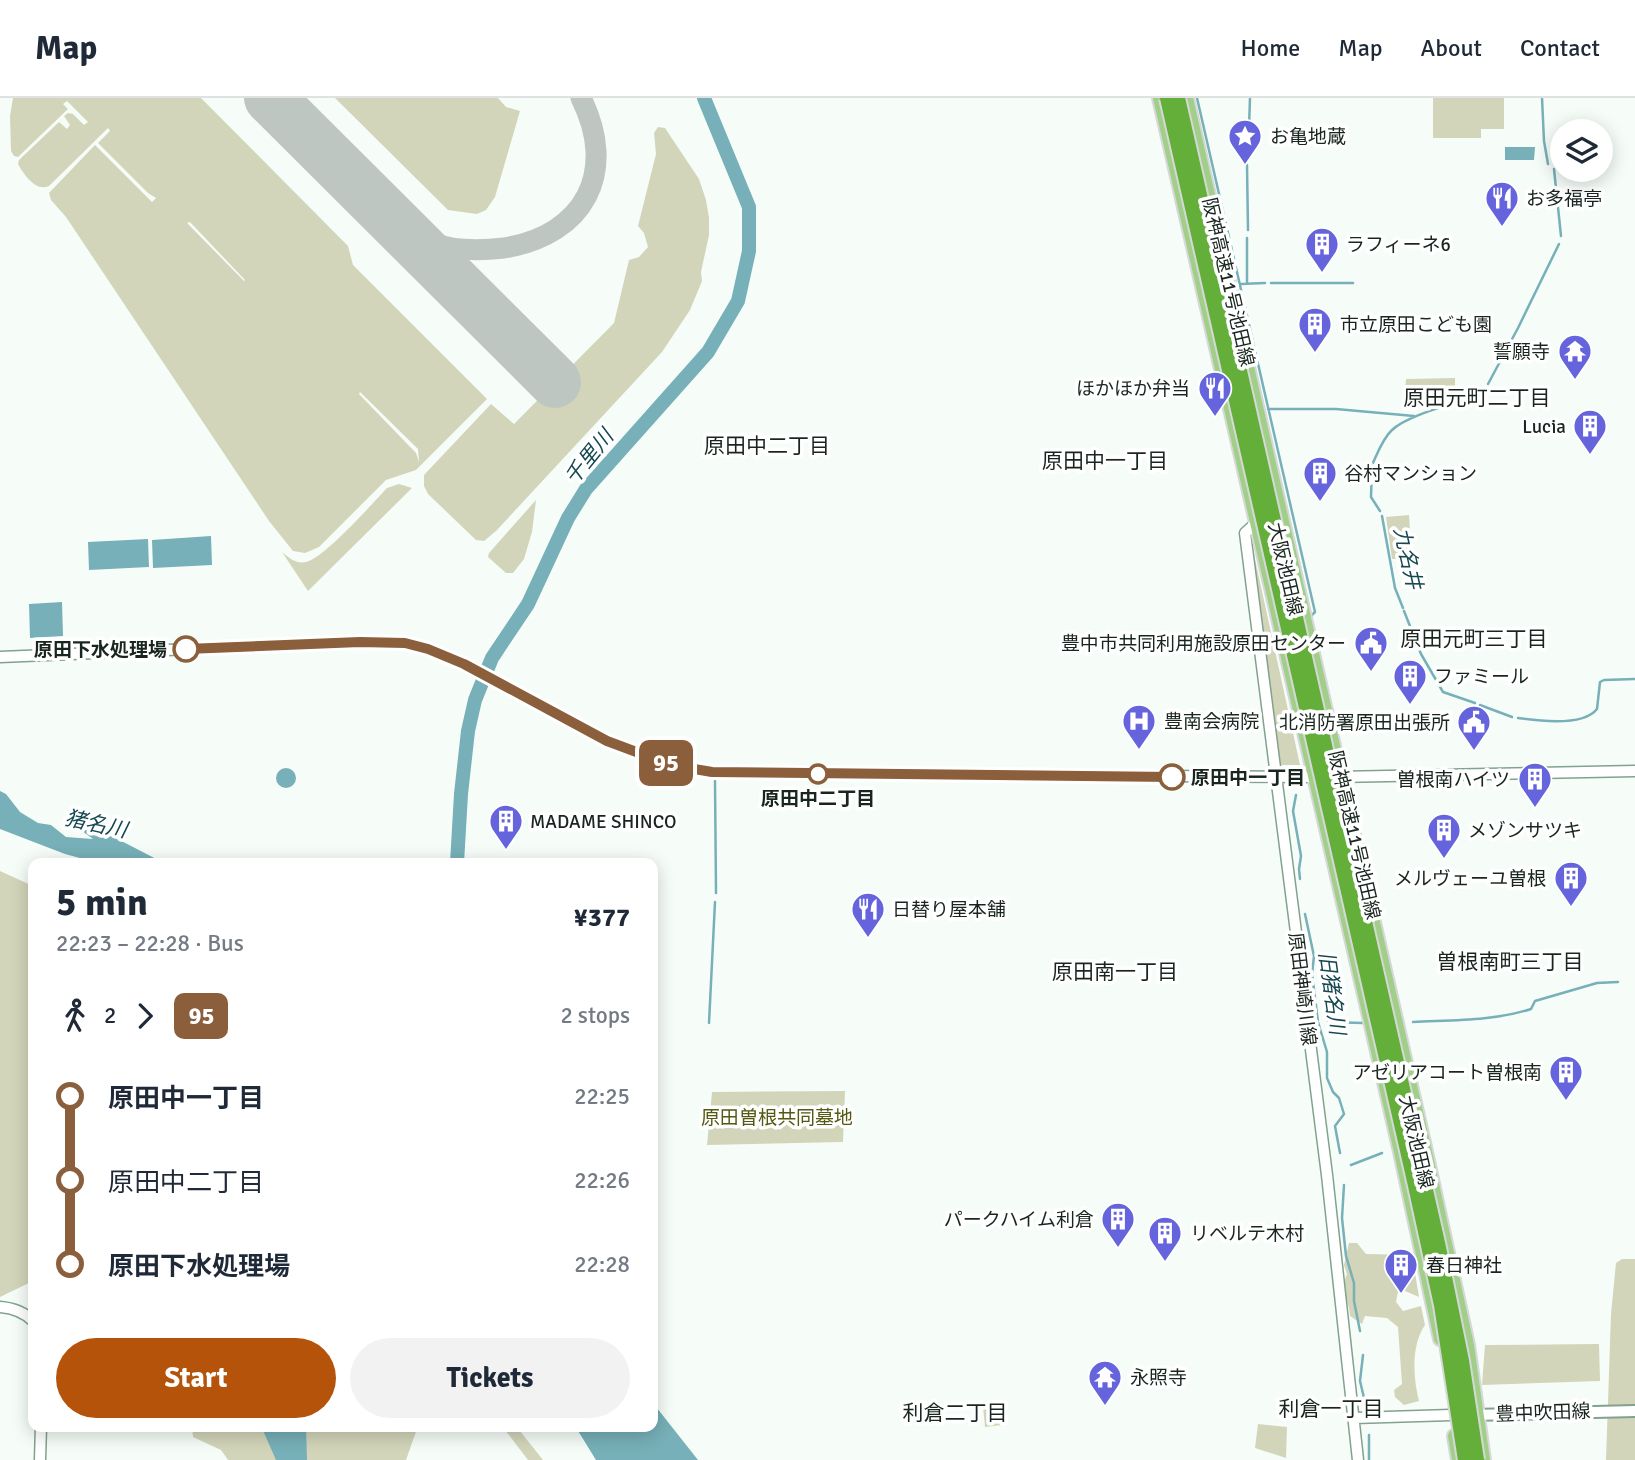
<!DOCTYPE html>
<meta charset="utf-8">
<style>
:root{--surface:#fff;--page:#f2f2f3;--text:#1f2937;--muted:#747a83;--line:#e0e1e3;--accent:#b45309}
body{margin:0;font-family:Signika,"Noto Sans JP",sans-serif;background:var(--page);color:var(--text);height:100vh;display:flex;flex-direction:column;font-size:26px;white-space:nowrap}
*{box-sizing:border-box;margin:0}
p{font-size:23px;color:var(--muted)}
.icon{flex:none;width:38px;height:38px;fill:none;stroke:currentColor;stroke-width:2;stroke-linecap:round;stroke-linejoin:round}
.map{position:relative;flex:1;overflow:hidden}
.sheet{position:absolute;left:28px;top:760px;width:630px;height:574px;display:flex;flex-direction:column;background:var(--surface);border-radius:14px;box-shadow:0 4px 18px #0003}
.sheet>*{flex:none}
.badge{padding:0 14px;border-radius:10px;font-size:24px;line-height:46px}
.fabs{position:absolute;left:1550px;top:21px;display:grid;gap:14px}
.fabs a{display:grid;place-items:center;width:63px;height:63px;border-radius:50%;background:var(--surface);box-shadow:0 4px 18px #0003;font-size:35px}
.map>.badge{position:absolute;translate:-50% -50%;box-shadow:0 0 0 4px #fff}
.legs{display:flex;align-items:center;gap:10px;height:77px;padding:0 28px;font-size:23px}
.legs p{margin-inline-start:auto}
.summary{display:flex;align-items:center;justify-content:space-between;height:119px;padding:0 28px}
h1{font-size:38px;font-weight:700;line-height:52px}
.cta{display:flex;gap:14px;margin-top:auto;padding:14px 28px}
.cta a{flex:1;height:80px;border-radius:42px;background:var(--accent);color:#fff;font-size:28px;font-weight:700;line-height:80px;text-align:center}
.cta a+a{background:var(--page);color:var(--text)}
ul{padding:0 28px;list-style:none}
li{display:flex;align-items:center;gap:24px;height:84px;font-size:26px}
li i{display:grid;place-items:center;width:10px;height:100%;margin:0 9px;background:currentColor}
li i::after{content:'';width:18px;height:18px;margin:-9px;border:5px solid;border-radius:50%;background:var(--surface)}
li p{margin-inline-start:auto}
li:first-child i{background:linear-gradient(#0000 50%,currentColor 0)}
li:last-child i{background:linear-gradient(currentColor 50%,#0000 0)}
header{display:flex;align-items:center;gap:42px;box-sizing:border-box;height:98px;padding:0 35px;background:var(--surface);border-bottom:2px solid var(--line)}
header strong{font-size:33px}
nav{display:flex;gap:38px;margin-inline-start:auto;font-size:24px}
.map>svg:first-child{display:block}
</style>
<header>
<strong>Map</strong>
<nav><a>Home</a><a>Map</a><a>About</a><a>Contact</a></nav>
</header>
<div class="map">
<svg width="1635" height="1362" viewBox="0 0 1635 1362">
<rect width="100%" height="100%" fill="#f6fdf9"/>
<!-- green -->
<path fill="#d2d5b9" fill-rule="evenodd" d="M13,0H201L348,148L353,167L487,301L416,372L386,382L319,449L305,455L293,453L269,423L66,119L51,102L49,95L95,47L152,104L156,100L148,95L98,45L110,33L108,30L49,88C36,94 24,77 18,66L19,62L59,24L67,31L70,27L64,18L68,15L73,16L84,27L88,24L67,3L63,6L68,11L18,59L14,58L11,53L10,18ZM190,124L245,182L244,183L187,125ZM360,294L418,351L419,364L416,355L359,296Z
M335,0H498L506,9L520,13L495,99L486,112L477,116L448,112Z
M1433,0H1504V31H1481V40H1433Z
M658,29L665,30L699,81L706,102L709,120V137L701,174L702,183L690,212L662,254L496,433L484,443L476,442L428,396L424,388V377L491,306L514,326L614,225L629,162L639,159L648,149L644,135L638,128L656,56L654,35Z
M1455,280V296L1423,307H1404L1406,281Z
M399,386L412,390L308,493L282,454C289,460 296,466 306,464C323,461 373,405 387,390Z
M536,402L532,434L524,461L513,475H506L488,459L489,455Z
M1409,417L1412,461H1392L1386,419Z
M1251,452H1253L1300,667H1280Z
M0,773L33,788V1183L0,1199Z
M845,993L843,1044L707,1047L712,994Z
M1349,1145H1357L1366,1156L1412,1157L1419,1199L1405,1193L1398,1194L1396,1204L1403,1213L1421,1208L1425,1227C1411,1247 1413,1280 1419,1303L1404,1307L1395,1299L1394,1292L1402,1286L1398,1229L1387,1220L1365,1218L1362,1226L1350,1218C1349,1199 1339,1195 1347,1176L1344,1167Z
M1622,1161H1635V1362H1606L1611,1216L1616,1165Z
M1599,1246L1600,1283L1482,1287L1485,1247Z
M999,1302L1002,1327L985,1329L983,1308Z
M1258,1326L1287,1329L1286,1360L1255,1350Z
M192,1328H418L406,1362H228L221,1352L193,1339Z
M502,1328H516L543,1362H528Z"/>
<!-- water -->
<path fill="#77b0b8" d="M1505,49H1535L1534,62H1505Z
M211,438L212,467L153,470L152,442Z
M148,441L149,469L89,472L88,444Z
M62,504L63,538L30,540L29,506Z
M276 680a10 10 0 1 1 20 0a10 10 0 1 1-20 0Z
M0,693L6,696L20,714L38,725L51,727L66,739L93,741L74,727L75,719L164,765H98L65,756L0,731Z
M653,1305L698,1362H596L575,1328H653Z
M261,1328H306L307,1362H276Z"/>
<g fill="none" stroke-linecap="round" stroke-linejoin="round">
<!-- stream -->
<path stroke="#77b0b8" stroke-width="2.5" d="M1197,0L1315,514L1311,518
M1542,0L1544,43L1548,66
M1248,59L1250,0
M1247,67L1248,132
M1554,71L1561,138
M1247,185V140
M1271,185H1353
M1240,186L1265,185
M1488,286L1518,230L1559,146
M1268,311H1336L1414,318
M1372,365L1371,399L1380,413
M1373,365C1378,354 1383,340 1392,332C1407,317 1457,305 1479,296
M1382,418L1395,490L1403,510
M1404,513L1421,556L1443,594L1475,605
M1480,607L1512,619
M1518,620C1538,623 1583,629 1597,611L1600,584L1604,582L1635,581
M715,683L716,795
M1296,697L1293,713L1301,758L1299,771L1300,781
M1305,816L1314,858L1312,876L1318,924L1327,954V980L1333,994L1339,1000L1344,1016L1335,1028L1340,1055
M1328,924L1363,925
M1413,924C1452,922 1494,923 1531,911L1535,903L1597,885L1618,884
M709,925L715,804
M1351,1067L1382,1055
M1344,1087L1342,1120L1346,1158L1354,1185V1203L1360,1233
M1363,1257L1360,1283L1365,1304
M1369,1337V1362"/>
<!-- river -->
<path stroke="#77b0b8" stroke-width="14" d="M457,765L461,696L468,633L475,602L492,560L528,506L568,420L586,391L708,254L738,203L749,153V109L704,0"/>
<!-- taxiway -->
<path stroke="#bec6c2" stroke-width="21" d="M381,110C395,124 411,137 429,144C453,153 479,153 504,150C585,137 618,74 581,0"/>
<!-- runway -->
<path stroke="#bec6c2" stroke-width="52" d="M270,0L555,284"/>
<defs>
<path id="tertiary" d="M1256,425L1245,435L1327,1077L1358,1362
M0,559L360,544C383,544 407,544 429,551C457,560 481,576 506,589C572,625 636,664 712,675L1318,679
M1337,679L1635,673
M0,1209C13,1210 24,1214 33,1223
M1354,1320L1451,1317
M40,1362L41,1328"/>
<path id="secondary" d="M1472,1317L1635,1313"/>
<path id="primary" d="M1159,0L1400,1054L1440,1241
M1187,0L1425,1049L1468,1247L1484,1362
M1454,1338L1458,1362"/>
</defs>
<!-- tertiary casing -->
<use href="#tertiary" stroke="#81a28f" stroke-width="13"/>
<!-- secondary casing -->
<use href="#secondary" stroke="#81a28f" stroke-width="14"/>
<!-- primary casing -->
<use href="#primary" stroke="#d6d8d7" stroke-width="16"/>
<!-- tertiary -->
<use href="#tertiary" stroke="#fff" stroke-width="10"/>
<!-- secondary -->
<use href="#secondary" stroke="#fff" stroke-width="10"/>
<!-- primary -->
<use href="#primary" stroke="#a1cf89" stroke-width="12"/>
<defs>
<path id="motorway-bridge" d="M1167,0L1414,1083L1441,1207L1465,1362
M1178,0L1438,1145L1462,1263L1477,1362"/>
</defs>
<!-- motorway-bridge casing -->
<use href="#motorway-bridge" stroke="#d6d8d7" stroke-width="18" stroke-linecap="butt"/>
<!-- motorway-bridge -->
<use href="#motorway-bridge" stroke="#63af3a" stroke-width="14"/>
</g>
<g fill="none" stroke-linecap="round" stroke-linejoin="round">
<defs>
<path id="line-1" d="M186,551L360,544L405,545L428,551L464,566L607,643L671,667L712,674L1172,679"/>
</defs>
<!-- line-1 casing -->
<use href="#line-1" stroke="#fff" stroke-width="16"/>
<!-- line-1 -->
<use href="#line-1" stroke="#8b5e3c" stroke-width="10"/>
</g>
<!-- icons -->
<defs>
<symbol id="sight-pin" viewBox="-11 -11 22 30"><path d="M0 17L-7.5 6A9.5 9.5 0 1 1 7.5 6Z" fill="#6564dd" stroke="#fff"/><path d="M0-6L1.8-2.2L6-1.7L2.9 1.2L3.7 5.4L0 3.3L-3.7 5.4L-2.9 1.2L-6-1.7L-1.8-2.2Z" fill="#fff"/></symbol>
<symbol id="restaurant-pin" viewBox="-11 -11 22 30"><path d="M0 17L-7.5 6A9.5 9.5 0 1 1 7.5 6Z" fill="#6564dd" stroke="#fff"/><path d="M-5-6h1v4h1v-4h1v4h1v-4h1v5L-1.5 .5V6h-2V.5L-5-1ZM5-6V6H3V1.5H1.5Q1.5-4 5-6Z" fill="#fff"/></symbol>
<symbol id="building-pin" viewBox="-11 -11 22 30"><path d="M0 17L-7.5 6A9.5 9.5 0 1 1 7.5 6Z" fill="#6564dd" stroke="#fff"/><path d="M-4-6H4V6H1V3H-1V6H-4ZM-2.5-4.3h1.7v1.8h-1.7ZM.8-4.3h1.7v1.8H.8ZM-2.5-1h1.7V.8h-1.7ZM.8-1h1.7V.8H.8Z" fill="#fff"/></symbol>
<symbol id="temple-pin" viewBox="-11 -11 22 30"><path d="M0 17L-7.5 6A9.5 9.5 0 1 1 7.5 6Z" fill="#6564dd" stroke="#fff"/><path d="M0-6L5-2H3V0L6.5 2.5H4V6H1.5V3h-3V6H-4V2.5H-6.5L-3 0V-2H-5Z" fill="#fff"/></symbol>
<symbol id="civic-pin" viewBox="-11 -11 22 30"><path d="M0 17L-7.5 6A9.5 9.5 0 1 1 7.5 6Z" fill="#6564dd" stroke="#fff"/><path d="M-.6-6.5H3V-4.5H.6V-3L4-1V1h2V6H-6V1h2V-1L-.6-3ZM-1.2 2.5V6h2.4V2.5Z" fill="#fff"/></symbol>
<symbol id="hospital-pin" viewBox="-11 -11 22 30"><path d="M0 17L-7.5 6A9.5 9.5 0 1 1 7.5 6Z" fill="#6564dd" stroke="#fff"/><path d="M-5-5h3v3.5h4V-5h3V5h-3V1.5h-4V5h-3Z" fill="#fff"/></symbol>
</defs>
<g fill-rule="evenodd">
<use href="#sight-pin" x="1226" y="19" width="38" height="52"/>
<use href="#restaurant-pin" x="1483" y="81" width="38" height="52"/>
<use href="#building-pin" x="1303" y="127" width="38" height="52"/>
<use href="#building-pin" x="1296" y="207" width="38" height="52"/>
<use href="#temple-pin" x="1556" y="234" width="38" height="52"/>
<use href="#restaurant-pin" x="1196" y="271" width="38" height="52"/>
<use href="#building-pin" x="1571" y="309" width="38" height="52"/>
<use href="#building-pin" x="1301" y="356" width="38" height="52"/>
<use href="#civic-pin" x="1352" y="526" width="38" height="52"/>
<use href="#building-pin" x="1391" y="559" width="38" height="52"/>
<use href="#hospital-pin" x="1120" y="604" width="38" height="52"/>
<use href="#civic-pin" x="1455" y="605" width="38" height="52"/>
<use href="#building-pin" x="1516" y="662" width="38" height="52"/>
<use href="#building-pin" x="487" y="704" width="38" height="52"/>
<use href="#building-pin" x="1425" y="713" width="38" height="52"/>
<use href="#building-pin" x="1552" y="761" width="38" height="52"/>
<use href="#restaurant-pin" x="849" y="792" width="38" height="52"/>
<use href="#building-pin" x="1547" y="955" width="38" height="52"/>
<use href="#building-pin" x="1099" y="1102" width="38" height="52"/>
<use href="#building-pin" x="1146" y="1116" width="38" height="52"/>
<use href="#building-pin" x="1382" y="1148" width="38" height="52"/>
<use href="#temple-pin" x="1086" y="1260" width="38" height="52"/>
</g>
<!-- markers -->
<g fill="#fff" stroke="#8b5e3c" stroke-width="3.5">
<circle cx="186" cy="551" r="12"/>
<circle cx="818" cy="676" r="9"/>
<circle cx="1172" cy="679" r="12"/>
</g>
<g text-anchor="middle" stroke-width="7" stroke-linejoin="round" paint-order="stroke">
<!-- poi labels -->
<g font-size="19" fill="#19261f" stroke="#fff" text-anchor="start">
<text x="1270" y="45">お亀地蔵</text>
<text x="1526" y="107">お多福亭</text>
<text x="1346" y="153">ラフィーネ6</text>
<text x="1340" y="233">市立原田こども園</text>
<text x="1550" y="260" text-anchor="end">誓願寺</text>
<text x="1190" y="297" text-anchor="end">ほかほか弁当</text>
<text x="1566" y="335" text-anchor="end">Lucia</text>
<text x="1344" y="382">谷村マンション</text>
<text x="1346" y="552" text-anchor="end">豊中市共同利用施設原田センター</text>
<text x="1434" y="585">ファミール</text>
<text x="1164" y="630">豊南会病院</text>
<text x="1450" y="631" text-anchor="end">北消防署原田出張所</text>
<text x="1510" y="688" text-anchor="end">曽根南ハイツ</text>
<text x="530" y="730">MADAME SHINCO</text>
<text x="1468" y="739">メゾンサツキ</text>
<text x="1546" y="787" text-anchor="end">メルヴェーユ曽根</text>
<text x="892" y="818">日替り屋本舗</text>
<text x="1542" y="981" text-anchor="end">アゼリアコート曽根南</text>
<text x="1094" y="1128" text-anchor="end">パークハイム利倉</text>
<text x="1190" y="1142">リベルテ木村</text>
<text x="1426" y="1174">春日神社</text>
<text x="1130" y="1286">永照寺</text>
</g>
<!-- street labels -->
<g font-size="19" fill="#19261f" stroke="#fff">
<text transform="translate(1229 184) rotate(77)" y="7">阪神高速11号池田線</text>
<text transform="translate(1286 471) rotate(77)" y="7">大阪池田線</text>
<text transform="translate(1355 737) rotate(77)" y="7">阪神高速11号池田線</text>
<text transform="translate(1303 891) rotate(83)" y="7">原田神崎川線</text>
<text transform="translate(1417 1044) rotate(77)" y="7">大阪池田線</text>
<text transform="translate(1543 1314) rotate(-2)" y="7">豊中吹田線</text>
</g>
<!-- stop labels -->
<g font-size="19" font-weight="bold" fill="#19261f" stroke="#fff" text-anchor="end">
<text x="167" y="558">原田下水処理場</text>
<text x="1191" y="686" text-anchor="start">原田中一丁目</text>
<text x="818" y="707" text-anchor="middle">原田中二丁目</text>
</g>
<!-- park labels -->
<g font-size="19" fill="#555912" stroke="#fff">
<text x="777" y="1026">原田曽根共同墓地</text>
</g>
<!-- neighbourhood labels -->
<g font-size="21" fill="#19261f" stroke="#fff">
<text x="1477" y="307">原田元町二丁目</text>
<text x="767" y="355">原田中二丁目</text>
<text x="1105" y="370">原田中一丁目</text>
<text x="1474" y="548">原田元町三丁目</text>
<text x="1510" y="871">曽根南町三丁目</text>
<text x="1115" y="881">原田南一丁目</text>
<text x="1331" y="1318">利倉一丁目</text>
<text x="955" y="1322">利倉二丁目</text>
</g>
<!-- water labels -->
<g font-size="21" font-style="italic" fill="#15484f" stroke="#fff">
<text transform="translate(589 359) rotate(-51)" y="7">千里川</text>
<text transform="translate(1408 460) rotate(77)" y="7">九名井</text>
<text transform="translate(96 726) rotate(12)" y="7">猪名川</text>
<text transform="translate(1332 895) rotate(82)" y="7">旧猪名川</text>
</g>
</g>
</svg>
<div class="fabs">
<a><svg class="icon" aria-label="layers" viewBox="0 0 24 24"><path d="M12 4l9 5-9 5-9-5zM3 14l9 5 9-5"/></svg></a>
</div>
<b class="badge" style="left:666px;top:665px;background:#8b5e3c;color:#fff">95</b>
<section class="sheet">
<div class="summary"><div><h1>5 min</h1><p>22:23 – 22:28 · Bus</p></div><b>¥377</b></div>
<div class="legs"><svg class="icon" aria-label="walk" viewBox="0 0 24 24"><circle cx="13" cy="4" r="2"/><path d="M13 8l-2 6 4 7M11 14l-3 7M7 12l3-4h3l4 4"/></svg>2<svg class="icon" aria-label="forward" viewBox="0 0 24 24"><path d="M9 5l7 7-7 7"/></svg><b class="badge" style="background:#8b5e3c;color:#fff">95</b><p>2 stops</p></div>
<ul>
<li><i style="color:#8b5e3c"></i><b>原田中一丁目</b><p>22:25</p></li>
<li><i style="color:#8b5e3c"></i><span>原田中二丁目</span><p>22:26</p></li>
<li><i style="color:#8b5e3c"></i><b>原田下水処理場</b><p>22:28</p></li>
</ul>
<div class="cta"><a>Start</a><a>Tickets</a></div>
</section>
</div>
